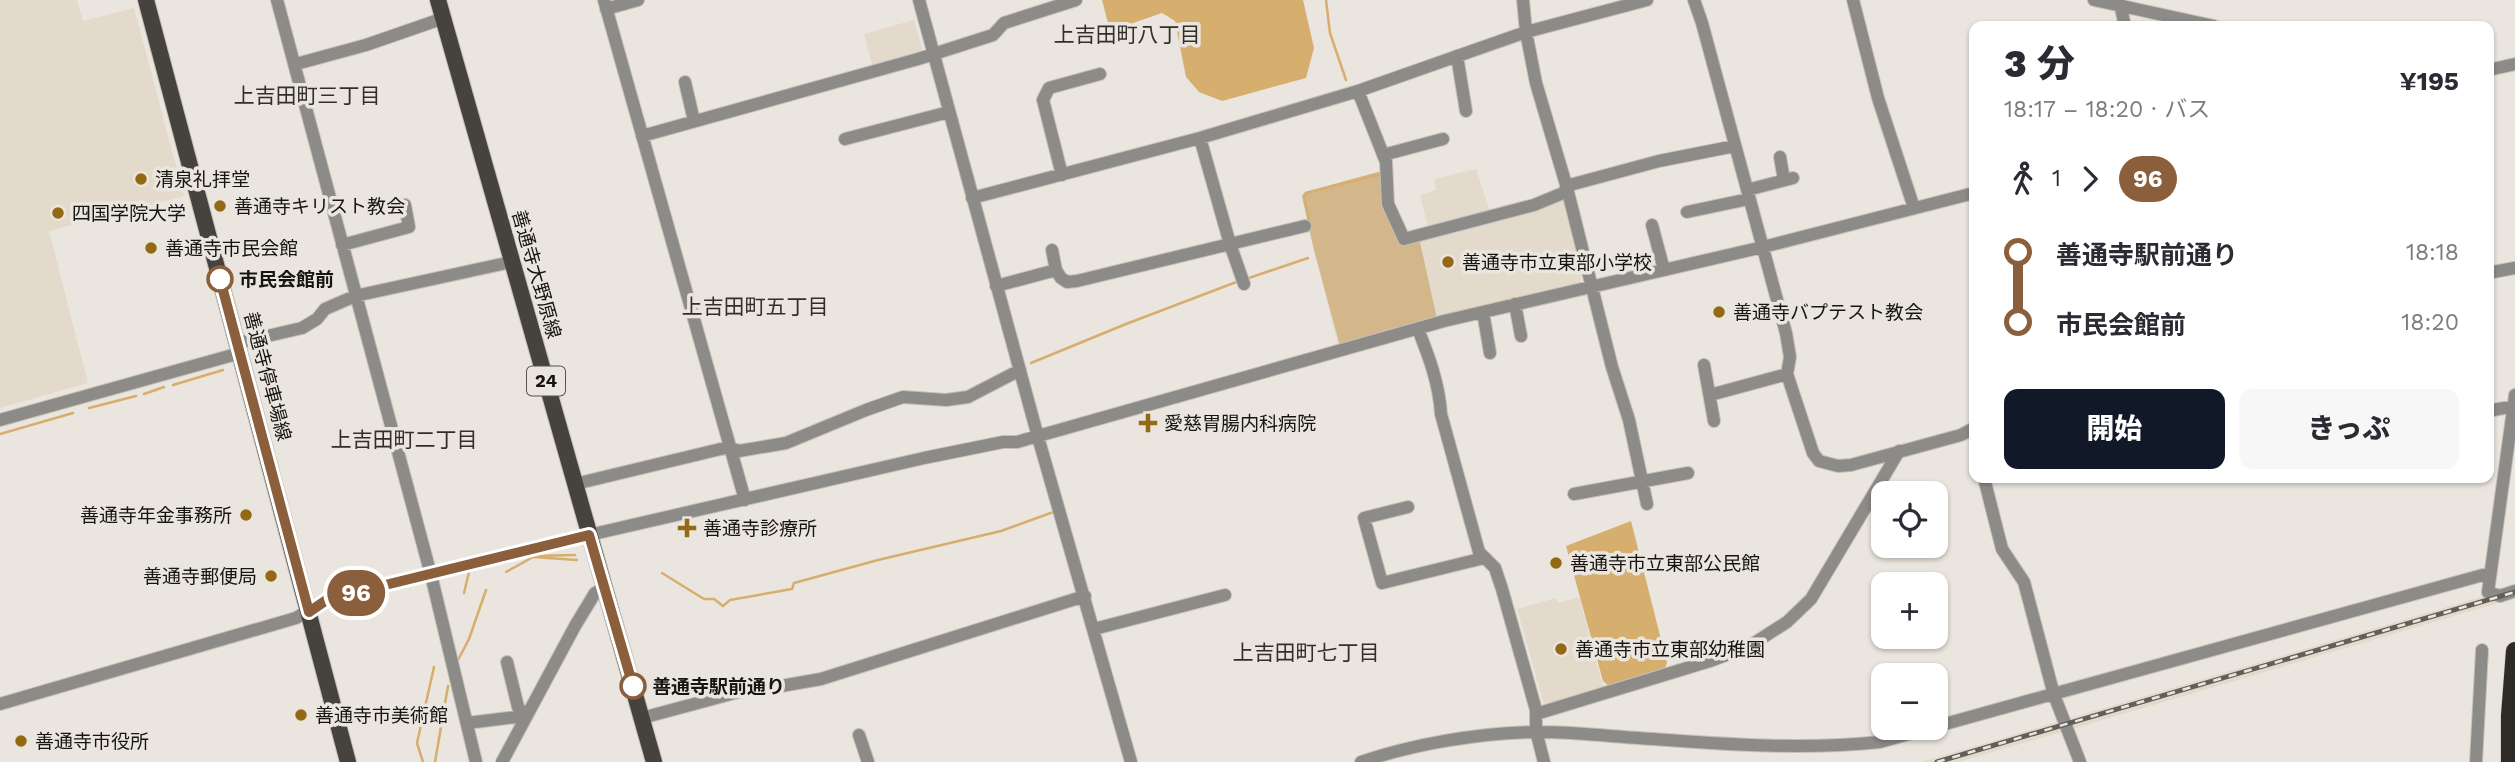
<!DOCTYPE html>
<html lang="ja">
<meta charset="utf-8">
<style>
:root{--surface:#fff;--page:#f7f7f7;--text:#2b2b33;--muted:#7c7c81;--accent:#111827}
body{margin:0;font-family:"Work Sans","Noto Sans JP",sans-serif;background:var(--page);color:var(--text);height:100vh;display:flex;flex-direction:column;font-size:26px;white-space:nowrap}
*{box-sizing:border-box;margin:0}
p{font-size:23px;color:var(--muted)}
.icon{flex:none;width:38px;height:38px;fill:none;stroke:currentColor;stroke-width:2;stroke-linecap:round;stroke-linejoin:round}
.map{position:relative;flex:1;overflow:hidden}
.drawer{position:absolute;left:1969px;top:21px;width:525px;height:462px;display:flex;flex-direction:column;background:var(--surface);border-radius:14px;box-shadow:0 2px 5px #0004}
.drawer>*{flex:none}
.badge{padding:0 14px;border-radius:23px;font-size:24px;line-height:46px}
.controls{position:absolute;left:1871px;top:481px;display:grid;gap:14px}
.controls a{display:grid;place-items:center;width:77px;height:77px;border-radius:14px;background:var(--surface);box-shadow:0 2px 5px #0004;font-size:35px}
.map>.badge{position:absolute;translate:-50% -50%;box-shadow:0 0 0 4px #fff}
.legs{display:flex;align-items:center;gap:10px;height:77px;padding:0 35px;font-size:23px}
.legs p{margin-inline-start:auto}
.head{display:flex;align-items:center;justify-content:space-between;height:119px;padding:0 35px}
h1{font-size:38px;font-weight:800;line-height:52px}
.button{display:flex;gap:14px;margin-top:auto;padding:14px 35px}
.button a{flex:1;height:80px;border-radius:14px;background:var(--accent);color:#fff;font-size:28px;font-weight:800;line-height:80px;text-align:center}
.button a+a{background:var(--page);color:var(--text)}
ul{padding:0 35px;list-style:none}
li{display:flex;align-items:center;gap:24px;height:70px;font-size:26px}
li i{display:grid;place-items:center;width:10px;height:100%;margin:0 9px;background:currentColor}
li i::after{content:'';width:18px;height:18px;margin:-9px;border:5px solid;border-radius:50%;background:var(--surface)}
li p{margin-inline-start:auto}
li:first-child i{background:linear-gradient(#0000 50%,currentColor 0)}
li:last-child i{background:linear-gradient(currentColor 50%,#0000 0)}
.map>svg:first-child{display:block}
</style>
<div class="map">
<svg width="2515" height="762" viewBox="0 0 2515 762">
<rect width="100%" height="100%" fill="#eae5de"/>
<!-- built -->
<path fill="#e3dacc" d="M0,0H77L83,21L134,8L184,196L49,231L88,383L0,408Z
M914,20L922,48L919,54L873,68L864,34Z
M1476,169L1492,218L1565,198L1582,274L1580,285L1338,345L1314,250L1302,196L1305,192L1378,172L1401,242L1430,234L1420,195L1436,190L1434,179Z
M2515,587V598L2069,730L1958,762H1921Z
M1579,597L1604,690L1548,707L1543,701L1517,609L1556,598L1558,603Z"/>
<!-- green -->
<path fill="#d3b689" d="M1378,172L1383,173L1401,242L1419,238L1437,319L1340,346L1314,250L1302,196L1305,192Z"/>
<!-- water -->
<path fill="#d6ae6d" d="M1102,0H1303L1314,48L1306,78L1222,101L1199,92L1186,77L1175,21L1162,13L1110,31Z
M1631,521L1667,663L1664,670L1610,687L1603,681L1566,546Z"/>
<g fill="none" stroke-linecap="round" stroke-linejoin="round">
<!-- stream -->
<path stroke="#d6ae6d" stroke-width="2.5" d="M1326,0L1330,33L1346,80
M1309,220L1304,197L1306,193L1381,174
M1246,279L1308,258
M1031,363L1126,324L1239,281
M173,385L223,370
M144,394L164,387
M89,408L136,396
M0,434L73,413
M536,556L575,555
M506,572L533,557L577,560
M662,573L704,599H714L723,606L730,600L792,589L794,583L878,560L1001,531L1056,511
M464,593L469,572
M458,660L469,639L486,590
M423,762L417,743L434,667
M435,762L448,686"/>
<defs>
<path id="minor" d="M277,0L431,575L476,762
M604,0L745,500
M919,0L1038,437L1131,762
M1523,0L1526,32L1536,83L1567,188L1612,367L1629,420L1647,504
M1694,0L1702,23L1786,333L1790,357L1787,374L1813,453L1819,461L1838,466L1851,465L1961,435L1974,428
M1853,0L1878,98L1914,208
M2094,0L2214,26
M2119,0L2125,26
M606,9L638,0
M1457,56L1466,111
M296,64L366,45L444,18
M2488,70L2515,64
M685,82L694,121
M1358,91L1386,162L1388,204L1404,239L1534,205L1568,191
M642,136L918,59L993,35L1004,23L1076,0
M845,139L949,112
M1383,155L1443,139
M1780,157L1784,180
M1062,175L1043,100L1049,88L1100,74
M1566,186L1659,161L1735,146
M1747,190L1793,178
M972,198L1200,138L1358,91L1526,32L1647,0
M1687,212L1749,199
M1652,225L1664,270
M342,245L409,227L405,205
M1052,250L1056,270
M2488,273L2515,268
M1244,284L1230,244L1305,226
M996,286L1056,270L1061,278L1067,282L1077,281L1230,244L1200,138
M1515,304L1521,336
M1483,312L1490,353
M1418,329C1429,357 1439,383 1441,414L1479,552L1495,568L1502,589L1536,710V731L1544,762
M237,343L302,328L317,319L325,309L355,296L511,262
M1704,365L1714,421
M1710,395L1787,374
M2515,395L2488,592L2500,596L2515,591
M2488,411L2515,406
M0,420L240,353
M1984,478L2002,549L2024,582L2054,695L2080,762
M575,484L729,447L739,451L786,443L866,410L903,397L946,400L968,397L1020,370
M1574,494L1688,473
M1408,507L1364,518L1382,583L1484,558
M1094,629L1225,595
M507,662L518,707L525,716
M0,704L296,618L328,599L589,535L924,458L1003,442H1017L1444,321L1763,247L1974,193
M1536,714L1710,661L1748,647L1787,622L1811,599L1899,451
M642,718L757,687L781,686L821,679L1085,596
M467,723L525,716
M859,735L868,762
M502,762L575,626L595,593L604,588
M1361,762C1413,744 1479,733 1534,732C1564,731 1595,735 1624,737C1710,743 1794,751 1880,742L2490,573
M2476,762L2482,650"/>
<path id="major" d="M146,0L348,762
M438,0L654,762"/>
<path id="highway" d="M2510,762V716L2515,651"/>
</defs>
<!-- minor casing -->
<use href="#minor" stroke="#c4c0b9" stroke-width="14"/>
<!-- major casing -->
<use href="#major" stroke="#c4c0b9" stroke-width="18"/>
<!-- highway casing -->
<use href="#highway" stroke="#c4c0b9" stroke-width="19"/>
<!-- minor -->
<use href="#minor" stroke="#8d8b88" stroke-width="12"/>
<!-- major -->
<use href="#major" stroke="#46433e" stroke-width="16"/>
<!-- highway -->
<use href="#highway" stroke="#2e2a25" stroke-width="18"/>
<defs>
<path id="rail" d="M1937,762L2515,592"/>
</defs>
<!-- rail casing -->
<use href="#rail" stroke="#615f5a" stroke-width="5"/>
<!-- rail -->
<use href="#rail" stroke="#eae5de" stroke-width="2.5" stroke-dasharray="8" stroke-linecap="butt"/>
</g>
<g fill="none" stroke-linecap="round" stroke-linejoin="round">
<defs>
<path id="line-1" d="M220,279L309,612L328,599L589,535L633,686"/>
</defs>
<!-- line-1 casing -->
<use href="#line-1" stroke="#fff" stroke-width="16"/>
<!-- line-1 -->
<use href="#line-1" stroke="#8b5e3c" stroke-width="10"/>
</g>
<!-- markers -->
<g fill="#946914" stroke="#eae5de" stroke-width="2.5">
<circle cx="141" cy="179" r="7"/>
<circle cx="220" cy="206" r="7"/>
<circle cx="58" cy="213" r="7"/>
<circle cx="151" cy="248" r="7"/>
<circle cx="1448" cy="262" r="7"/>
<circle cx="1719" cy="312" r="7"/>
<path d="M1144.5 412.5h7v7h7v7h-7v7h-7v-7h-7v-7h7z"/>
<circle cx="246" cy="515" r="7"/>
<path d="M683.5 517.5h7v7h7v7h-7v7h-7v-7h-7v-7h7z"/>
<circle cx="1556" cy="563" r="7"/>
<circle cx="271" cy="576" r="7"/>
<circle cx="1561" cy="649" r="7"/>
<circle cx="301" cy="715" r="7"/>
<circle cx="21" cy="741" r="7"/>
</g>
<g fill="#fff" stroke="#8b5e3c" stroke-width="3.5">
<circle cx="220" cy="279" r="12"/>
<circle cx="633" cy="686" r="12"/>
</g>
<g text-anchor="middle" stroke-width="7" stroke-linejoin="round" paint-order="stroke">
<!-- shield labels -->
<rect fill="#eae5de" stroke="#56534f" stroke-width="2" x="527" y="366.5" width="38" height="29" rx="5"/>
<g font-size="18" font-weight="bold" fill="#161512">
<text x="546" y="387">24</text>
</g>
<!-- poi labels -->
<g font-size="19" fill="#161512" stroke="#eae5de" text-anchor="start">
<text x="155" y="186">清泉礼拝堂</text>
<text x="234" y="213">善通寺キリスト教会</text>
<text x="72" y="220">四国学院大学</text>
<text x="165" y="255">善通寺市民会館</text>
<text x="1462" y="269">善通寺市立東部小学校</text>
<text x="1733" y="319">善通寺バプテスト教会</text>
<text x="1164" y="430">愛慈胃腸内科病院</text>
<text x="232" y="522" text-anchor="end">善通寺年金事務所</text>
<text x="703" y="535">善通寺診療所</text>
<text x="1570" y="570">善通寺市立東部公民館</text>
<text x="257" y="583" text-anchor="end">善通寺郵便局</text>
<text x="1575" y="656">善通寺市立東部幼稚園</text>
<text x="315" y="722">善通寺市美術館</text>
<text x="35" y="748">善通寺市役所</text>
</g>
<!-- street labels -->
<g font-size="19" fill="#161512" stroke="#eae5de">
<text transform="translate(537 274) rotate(74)" y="7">善通寺大野原線</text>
<text transform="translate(268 376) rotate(75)" y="7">善通寺停車場線</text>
</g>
<!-- stop labels -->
<g font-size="19" font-weight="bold" fill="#161512" stroke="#eae5de" text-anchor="start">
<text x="239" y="286">市民会館前</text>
<text x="652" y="693">善通寺駅前通り</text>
</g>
<!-- neighbourhood labels -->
<g font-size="21" fill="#322f29" stroke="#eae5de">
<text x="1127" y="42">上吉田町八丁目</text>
<text x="307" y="103">上吉田町三丁目</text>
<text x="755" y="314">上吉田町五丁目</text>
<text x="404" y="447">上吉田町二丁目</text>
<text x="1306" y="660">上吉田町七丁目</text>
</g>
</g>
</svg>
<div class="controls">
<a><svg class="icon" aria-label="locate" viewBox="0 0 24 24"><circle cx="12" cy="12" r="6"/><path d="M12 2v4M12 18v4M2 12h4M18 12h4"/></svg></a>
<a>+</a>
<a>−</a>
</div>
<b class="badge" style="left:356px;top:593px;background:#8b5e3c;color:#fff">96</b>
<section class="drawer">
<div class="head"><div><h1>3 分</h1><p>18:17 – 18:20 · バス</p></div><b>¥195</b></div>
<div class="legs"><svg class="icon" aria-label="walk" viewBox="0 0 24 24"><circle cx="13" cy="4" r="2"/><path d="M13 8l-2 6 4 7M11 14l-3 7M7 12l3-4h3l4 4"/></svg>1<svg class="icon" aria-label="forward" viewBox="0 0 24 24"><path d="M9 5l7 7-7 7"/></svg><b class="badge" style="background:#8b5e3c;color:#fff">96</b></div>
<ul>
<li><i style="color:#8b5e3c"></i><b>善通寺駅前通り</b><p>18:18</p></li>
<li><i style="color:#8b5e3c"></i><b>市民会館前</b><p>18:20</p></li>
</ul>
<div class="button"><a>開始</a><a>きっぷ</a></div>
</section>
</div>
